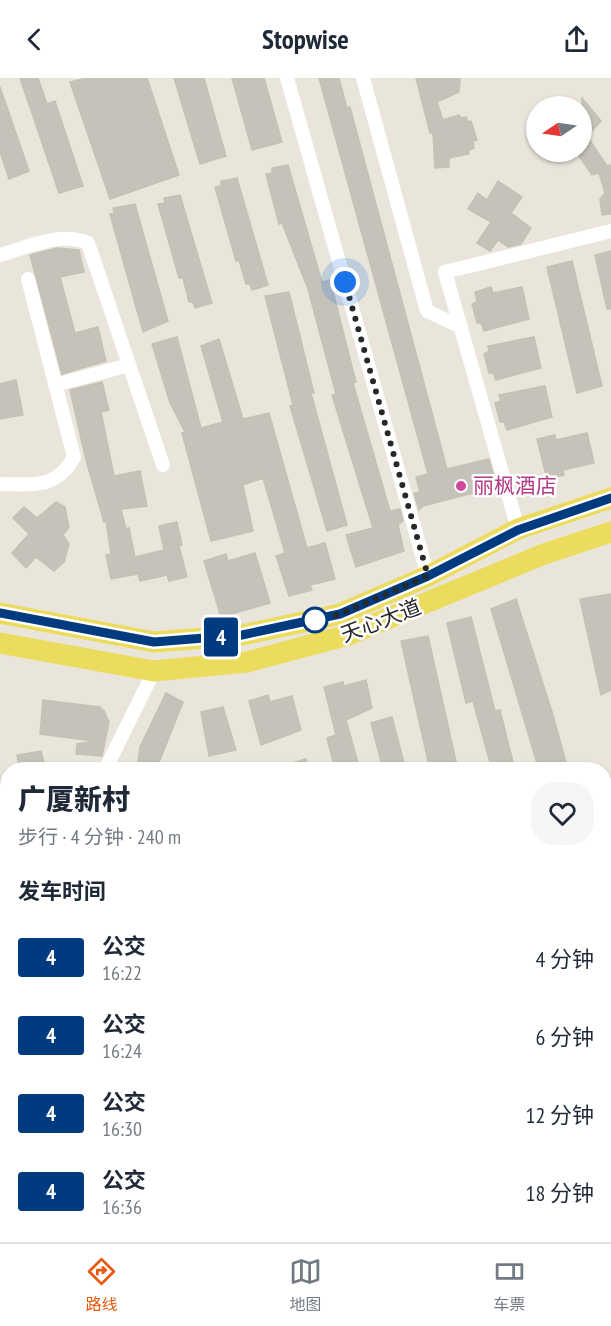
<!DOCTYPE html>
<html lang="zh">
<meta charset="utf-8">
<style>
:root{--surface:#fff;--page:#f6f6f7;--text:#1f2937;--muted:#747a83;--line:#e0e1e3;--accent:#ea580c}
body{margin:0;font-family:"PT Sans Narrow","Noto Sans SC",sans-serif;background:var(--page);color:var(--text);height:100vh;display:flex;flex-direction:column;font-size:22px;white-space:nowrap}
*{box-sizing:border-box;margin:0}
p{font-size:20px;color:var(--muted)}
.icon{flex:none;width:33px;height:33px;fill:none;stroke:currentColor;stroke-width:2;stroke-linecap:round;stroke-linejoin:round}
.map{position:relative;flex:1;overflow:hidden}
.sheet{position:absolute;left:0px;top:684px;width:612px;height:480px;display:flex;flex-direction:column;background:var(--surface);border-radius:24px 24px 0 0;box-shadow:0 2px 4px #0004}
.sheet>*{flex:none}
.badge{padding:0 12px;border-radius:4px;font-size:21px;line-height:39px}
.needle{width:39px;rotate:257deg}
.fabs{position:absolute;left:526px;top:18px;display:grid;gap:12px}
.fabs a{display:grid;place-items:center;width:66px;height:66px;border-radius:50%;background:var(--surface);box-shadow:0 2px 4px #0004;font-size:30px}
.you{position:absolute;width:30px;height:30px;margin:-15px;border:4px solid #fff;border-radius:50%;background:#1a73e8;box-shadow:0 0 0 9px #1a73e833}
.map>.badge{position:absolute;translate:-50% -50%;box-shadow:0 0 0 3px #fff}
h2{padding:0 18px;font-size:22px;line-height:54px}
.round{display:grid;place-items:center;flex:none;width:63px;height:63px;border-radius:24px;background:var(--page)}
.summary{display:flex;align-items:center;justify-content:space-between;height:102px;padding:0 18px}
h1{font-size:28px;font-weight:800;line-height:45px}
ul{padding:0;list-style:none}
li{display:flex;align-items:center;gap:18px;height:78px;padding:0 18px}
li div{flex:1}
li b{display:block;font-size:22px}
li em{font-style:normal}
li .badge{min-width:66px;font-weight:700;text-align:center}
header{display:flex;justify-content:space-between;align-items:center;height:78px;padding:0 18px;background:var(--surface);font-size:27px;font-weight:800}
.menu{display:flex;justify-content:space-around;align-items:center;height:84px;border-top:2px solid var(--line);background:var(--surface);font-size:16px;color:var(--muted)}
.menu a{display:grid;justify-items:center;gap:3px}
.menu .current{color:var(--accent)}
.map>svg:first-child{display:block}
</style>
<header><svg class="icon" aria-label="back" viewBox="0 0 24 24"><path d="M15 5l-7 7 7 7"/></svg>Stopwise<svg class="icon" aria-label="share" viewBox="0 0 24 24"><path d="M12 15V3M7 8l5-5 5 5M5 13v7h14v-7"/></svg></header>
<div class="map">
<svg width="611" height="1164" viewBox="0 0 611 1164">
<rect width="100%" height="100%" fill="#eae5da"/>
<!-- education -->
<path fill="#ebe5ca" d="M611,971V1164H490L488,1157L604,1156V974Z"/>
<!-- building -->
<path fill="#c5c2ba" stroke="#c5c1b4" stroke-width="1.5" d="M20,0H38L47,26L55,23L83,108L59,115Z
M87,0H147L179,97L110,121L70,4Z
M174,0H204L226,78L200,86Z
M232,0H264L282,64L252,72Z
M319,0H339L347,30L350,29L447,391L489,381L497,409L423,428L419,432L414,415L420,414L416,399L428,396Z
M416,0H460L459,14L437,24L443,42L459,37L461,40L466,39L468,44L471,43L477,62L473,63L474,70L469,72V76L449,80V89L435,90L433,55H430Z
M0,9L29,93L9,101L0,74Z
M582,20L601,43L587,58L607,88L611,87V136L602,137L600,121L605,115L599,95L592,97L576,74H582Z
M288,87L322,204L330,202L356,304L353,305L390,433L400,431L403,443L398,447L404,473L356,489L346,457L373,450L332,317L336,316L308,211L282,145L279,146L266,96L272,95V90Z
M237,100L268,207L252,212L250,206H246L239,182L236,183L215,109L221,108V103Z
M498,103L522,119L511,135L531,150L521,166L508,169L498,162L490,173L477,165L491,144L468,131L478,115L487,122Z
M180,117L212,225L195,230L193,224H189L183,200H179L158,126L165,125L164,120Z
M135,126L168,243L143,254L110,136L114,135L113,130Z
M57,170L79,172L84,194L60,199L75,255L98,249L106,283L62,296L30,177Z
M611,173V231H607L595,177Z
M572,183L602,308L577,315L547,189Z
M491,209L493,215L522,209L529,241L484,253L481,245H477L472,226L477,224L475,214Z
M289,214L314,315H311L347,447L327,453L290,328L293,327L265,218Z
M177,259L201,350L223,344L201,268L219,261L243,341L269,335L307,470L325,465L335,501L310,507L312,512L289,518L276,478L285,475L263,400L243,407L253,453L211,463L182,355L185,354L170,325L152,266Z
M534,259L541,290L496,302L493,295H489L484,276L489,273L488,268Z
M16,302L23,337L0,341V306Z
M102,304L109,332L101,334L114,398L140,393L147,428L121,431L126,451L129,450L135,479L164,472L159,448L177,444L182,467L179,468L187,499L169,503L167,497L140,503L138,496L111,501L106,477L111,476L106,443L104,444L86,382L70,312Z
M545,308L552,339L507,352L504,344H500L495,325L501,323L499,317Z
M587,355L594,385L563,392L564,397L547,401L537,361L555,357L556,362Z
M56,424L65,429L69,449L63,457L69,466L64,484L54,493L36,479L26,490L12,475L29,456L13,440L24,429L37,440Z
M255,475L270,525L221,539L204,483L226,476L228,483Z
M611,516V612L601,617L580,521Z
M516,521L553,637L568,692H539L491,531Z
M471,539L495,633L500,632L515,692H492L473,623L466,625L447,545Z
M428,558L458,692H430L401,563Z
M366,602L372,630L346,642L360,692H335L327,660L336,657L324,609L343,604L344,608Z
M166,615L183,624L156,692H137L140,669Z
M268,617L270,624L292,618L301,652L261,667L249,623Z
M43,622L100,629L104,633L109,644L102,678L76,676L77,666L94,663L40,656Z
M223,629L236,672L209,678L201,634Z
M392,639L406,692H383L371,645Z
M41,673L46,692H20L17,677Z
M306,681L309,692H278V689Z"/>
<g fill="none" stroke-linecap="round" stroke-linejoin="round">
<!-- lane -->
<path stroke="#fff" stroke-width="7" d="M0,795L8,787"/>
<!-- street -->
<path stroke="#fff" stroke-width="14" d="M287,0L428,498
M363,0L427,233L461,249
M0,177C28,169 61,153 88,165L163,387
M55,307L129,287
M0,406C33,406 56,412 74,379L28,201
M518,451L445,194L611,153
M105,692L154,593"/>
<!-- primary -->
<path stroke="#ebdc5e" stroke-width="21" d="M0,535L154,564L242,557L340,536L428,498L518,451L611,420
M0,565L154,593L247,584L348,557L544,476L611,454"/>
</g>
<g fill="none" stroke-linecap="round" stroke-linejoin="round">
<defs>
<path id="line" d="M0,535L154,564L242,557L340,536L428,498L518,452L611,420"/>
</defs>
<!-- line casing -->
<use href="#line" stroke="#fff" stroke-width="14"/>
<!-- line -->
<use href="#line" stroke="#003b80" stroke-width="9"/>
<!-- walk -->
<path stroke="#282828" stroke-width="6" stroke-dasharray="0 10.8" d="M315,542L340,536L428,498L345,204"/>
</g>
<!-- markers -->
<circle fill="#d1479c" stroke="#fff" stroke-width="2" cx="461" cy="408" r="6"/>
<circle fill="#fff" stroke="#003b80" stroke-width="3" cx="315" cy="542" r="12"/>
<g text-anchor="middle" stroke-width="5" stroke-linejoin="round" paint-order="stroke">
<!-- hotel labels -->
<g font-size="21" fill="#b23c85" stroke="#fff" text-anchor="start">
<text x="473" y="415">丽枫酒店</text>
</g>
<!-- street labels -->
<g font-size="21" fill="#282828" stroke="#fff">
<text transform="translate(381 543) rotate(-21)" y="7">天心大道</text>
</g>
</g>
</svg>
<div class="fabs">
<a><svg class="needle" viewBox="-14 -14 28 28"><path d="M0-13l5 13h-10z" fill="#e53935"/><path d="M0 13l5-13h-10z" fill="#747a83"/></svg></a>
</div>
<div class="you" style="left:345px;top:204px"></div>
<b class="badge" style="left:221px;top:559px;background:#003b80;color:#fff">4</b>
<section class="sheet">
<div class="summary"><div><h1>广厦新村</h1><p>步行 · 4 分钟 · 240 m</p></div><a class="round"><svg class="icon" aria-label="heart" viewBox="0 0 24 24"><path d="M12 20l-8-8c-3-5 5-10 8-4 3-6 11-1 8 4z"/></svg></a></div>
<h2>发车时间</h2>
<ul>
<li><span class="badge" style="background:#003b80;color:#fff">4</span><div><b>公交</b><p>16:22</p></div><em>4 分钟</em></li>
<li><span class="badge" style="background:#003b80;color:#fff">4</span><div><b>公交</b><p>16:24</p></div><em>6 分钟</em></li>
<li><span class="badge" style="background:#003b80;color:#fff">4</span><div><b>公交</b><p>16:30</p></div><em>12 分钟</em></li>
<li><span class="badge" style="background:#003b80;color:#fff">4</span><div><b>公交</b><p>16:36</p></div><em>18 分钟</em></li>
</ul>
</section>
</div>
<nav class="menu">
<a class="current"><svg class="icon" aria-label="directions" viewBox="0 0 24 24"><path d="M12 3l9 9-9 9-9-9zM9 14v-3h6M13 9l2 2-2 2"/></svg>路线</a>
<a><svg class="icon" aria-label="map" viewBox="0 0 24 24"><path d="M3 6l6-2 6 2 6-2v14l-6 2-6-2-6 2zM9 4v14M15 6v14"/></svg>地图</a>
<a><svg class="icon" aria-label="tickets" viewBox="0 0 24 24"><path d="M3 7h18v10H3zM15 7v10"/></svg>车票</a>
</nav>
